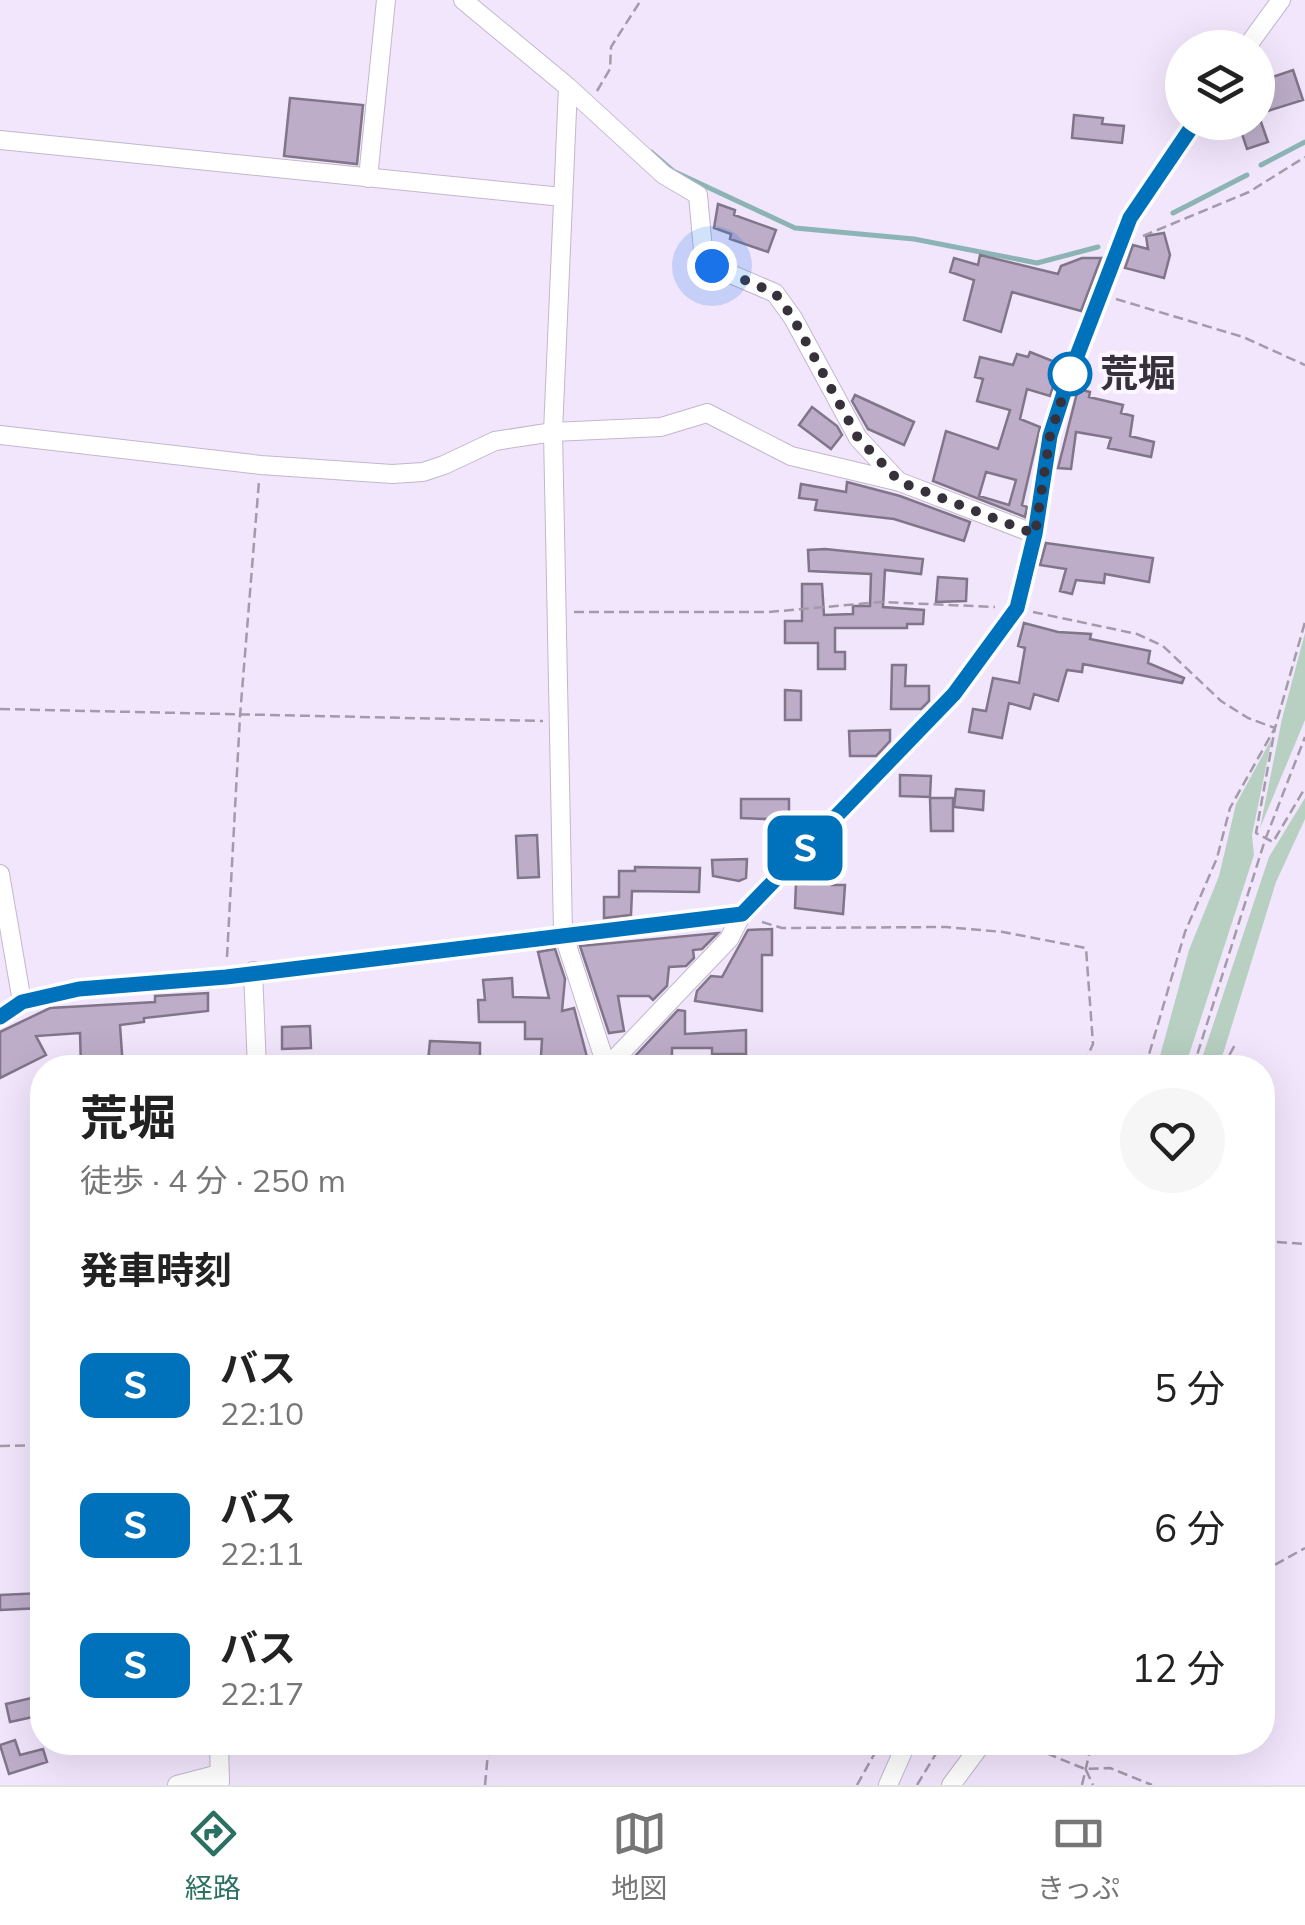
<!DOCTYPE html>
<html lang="ja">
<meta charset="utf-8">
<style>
:root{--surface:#fff;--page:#f6f6f6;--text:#222;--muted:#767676;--line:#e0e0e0;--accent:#2c7062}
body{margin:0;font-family:Mulish,"Noto Sans JP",sans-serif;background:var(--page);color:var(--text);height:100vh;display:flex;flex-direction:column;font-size:38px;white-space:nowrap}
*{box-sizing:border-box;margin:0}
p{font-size:32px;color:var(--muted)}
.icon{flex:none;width:55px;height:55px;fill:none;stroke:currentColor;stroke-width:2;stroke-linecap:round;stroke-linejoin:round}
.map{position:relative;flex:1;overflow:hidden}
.drawer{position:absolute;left:30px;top:1055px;width:1245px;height:700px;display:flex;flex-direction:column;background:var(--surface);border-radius:40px;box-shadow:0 10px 40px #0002}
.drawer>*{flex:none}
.badge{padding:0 20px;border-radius:15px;font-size:35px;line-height:65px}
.buttons{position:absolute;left:1165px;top:30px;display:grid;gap:20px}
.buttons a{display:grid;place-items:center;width:110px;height:110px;border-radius:50%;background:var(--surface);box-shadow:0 10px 40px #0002;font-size:50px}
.you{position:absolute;width:50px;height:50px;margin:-25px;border:8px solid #fff;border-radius:50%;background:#1a73e8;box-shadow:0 0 0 15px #1a73e833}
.map>.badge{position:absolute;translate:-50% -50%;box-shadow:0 0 0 5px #fff}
h2{padding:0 50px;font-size:38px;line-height:90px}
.round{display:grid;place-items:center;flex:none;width:105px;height:105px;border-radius:52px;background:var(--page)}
.overview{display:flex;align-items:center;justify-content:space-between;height:170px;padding:0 50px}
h1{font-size:48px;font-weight:700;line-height:75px}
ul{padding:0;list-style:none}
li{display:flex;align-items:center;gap:30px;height:140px;padding:0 50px}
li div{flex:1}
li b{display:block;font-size:38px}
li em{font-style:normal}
li .badge{min-width:110px;font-weight:700;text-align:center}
.menu{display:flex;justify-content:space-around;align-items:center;height:140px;border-top:2px solid var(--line);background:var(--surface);font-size:28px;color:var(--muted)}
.menu a{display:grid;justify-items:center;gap:5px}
.menu .current{color:var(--accent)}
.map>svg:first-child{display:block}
</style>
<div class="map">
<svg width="1305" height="1785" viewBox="0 0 1305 1785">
<rect width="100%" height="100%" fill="#f2e6fc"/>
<!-- green -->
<path fill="#b7d0c2" d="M1305,633V720L1260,828L1282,719Z
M1272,738L1252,835L1254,855L1185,1067H1157L1189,950L1219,876L1236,804Z
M1305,798V819L1276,882L1219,1067H1199L1269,857Z"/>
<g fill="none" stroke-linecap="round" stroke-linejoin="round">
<!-- stream -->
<path stroke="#8cb4b5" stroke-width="5" d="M651,152L673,171L795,228L914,239L1037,263L1098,247
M1261,165L1305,142
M1173,213L1247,175"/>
</g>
<!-- building -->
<path fill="#bdadc9" stroke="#807589" stroke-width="2.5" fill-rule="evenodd" d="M1293,70L1303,100L1258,114V82Z
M290,98L363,105L357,164L284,156Z
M1074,115L1103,118L1102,124L1124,126L1122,143L1072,138Z
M1238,122H1261L1268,142L1247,149Z
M718,204L735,210L734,215L776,230L768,252L730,239L731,234L714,228Z
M1164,233L1170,255L1164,278L1125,268L1133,245L1148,249L1146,236Z
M980,255L1058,274L1061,266L1082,258H1101L1081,311L1012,292L1001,332L964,320L974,280L950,272L954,258L978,265Z
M1030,352L1060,364L1050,396L1027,389L1020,419L1040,427L1022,505L1027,507L1025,517L933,481L946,431L998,449L1010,410L977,401L983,379L975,377L980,357L1013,365L1017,354L1028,357ZM986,472L1016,480L1009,505L979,496Z
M1078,389L1090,392L1089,397L1123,405L1121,413L1133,416L1130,436L1154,442L1151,457L1108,448L1111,438L1076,432L1071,469L1058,468Z
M855,395L914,422L904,445L868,429L852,401Z
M812,407L837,426L842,435L831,449L799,425Z
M847,482L900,496L970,522L964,541L894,519L815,510L817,500L799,498L801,484L846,492Z
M1046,543L1153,558L1149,582L1105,574L1104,583L1076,580L1072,594L1060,591L1066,569L1040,565Z
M825,549L923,559L921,574L885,570L883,607L924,610L923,624H907V628H835V652H845V669H818V643H785V621H802V584H822L824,615L853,614V606H870L871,574L809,571L808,550Z
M938,577L967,579L966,601L936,602Z
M1024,623L1058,632L1091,634L1090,639L1150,651L1148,663L1184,678L1182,683L1083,664L1082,672L1067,670L1058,701L1034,694L1030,709L1009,703L1002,738L969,732L973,709L986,711L993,678L1019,683L1025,648L1018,646Z
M892,665H906L905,686H929V701L921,709H891Z
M785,690L801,691V720H785Z
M890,730V741L876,756H850L849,731Z
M900,775L931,776L930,797L900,796Z
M956,789L984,791L983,810L954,807Z
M930,798H953V831H931Z
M741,799H789V820L741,818Z
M537,835L539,877L518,878L516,836Z
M747,859L746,878L739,881L713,876L712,860Z
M821,860H833L832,885H845L843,914L795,908L796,883L805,884L806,875H820Z
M635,867L700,868L699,892L632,891L631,915L604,918V897H619V871H635Z
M772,929V955H762V1011L695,1001L697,991L711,976L722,977L748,930Z
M718,933L702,949L693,950L694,958L686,966L669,967L667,986L653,1000L649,996H618L624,1031L609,1033L580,946Z
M555,949L565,979L562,1011L574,1008L587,1057L541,1056L542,1039H525V1022H479L478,1000H485L483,980L512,978L513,997L549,998L538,952Z
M208,993V1011L144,1018V1022L120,1025L123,1068H81L80,1033L36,1036L46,1055L0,1078V1032L50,1008L155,1002V996Z
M678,1010L685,1011V1034L746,1030V1054H712V1048H672V1068H624Z
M310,1026L311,1048L282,1049V1027Z
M430,1041L480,1043V1068L428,1061Z
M42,1593V1608L0,1610V1595Z
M40,1696L42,1715L10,1722L6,1704Z
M15,1740L20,1755L43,1749L47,1762L9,1774L0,1745Z"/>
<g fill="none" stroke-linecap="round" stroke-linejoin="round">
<defs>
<path id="minor" d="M463,0L568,87L664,175L698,195L703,250L712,266L775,293L793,318L858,438L899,482
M1246,48L1281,0
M568,87L553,432L563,933L607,1068
M0,140L562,197
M368,178L386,0
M0,435L261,465L392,474L423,472L444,465L495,441L553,432L661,427L707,413L791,456L900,482L1035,534
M0,874L22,1002
M253,971L257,1068
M0,1017L22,1002L79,989L226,977L742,914
M607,1067L729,939L742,914L953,694L1017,608L1035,534L1050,436L1070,374L1130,218L1195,122
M219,1742L220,1782
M177,1785L219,1774
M888,1785L907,1742
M951,1785L983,1742"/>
</defs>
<!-- minor casing -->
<use href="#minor" stroke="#c3b7cc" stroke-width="20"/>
<!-- path -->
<path stroke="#a39aaa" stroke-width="2.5" stroke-dasharray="10 5" stroke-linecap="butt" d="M597,91L610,69L611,47L641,0
M1143,236L1249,192L1305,157
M1116,299L1243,337L1305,365
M574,612H769L881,602L995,607
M1033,612L1137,634L1163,646L1221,701L1248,718L1275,728L1256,833L1273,842L1305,788
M0,709L543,721
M762,922L782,928L946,927L1003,932L1086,948L1093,1044L1082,1068
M227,957L240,716L259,481
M1145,1068L1185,932L1217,858L1230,808L1275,728L1305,622
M1193,1068L1265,840L1305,737
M1222,1068L1235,1045
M1262,1241L1305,1244
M0,1446L42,1445
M1262,1572L1305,1548
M1019,1742L1085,1769L1110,1768L1152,1785
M1086,1770L1093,1785
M485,1785L489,1742
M857,1785L881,1742
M917,1785L943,1742
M1082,1785L1092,1742"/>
<!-- minor -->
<use href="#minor" stroke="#fff" stroke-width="18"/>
</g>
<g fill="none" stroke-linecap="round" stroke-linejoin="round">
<defs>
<path id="line" d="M0,1017L22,1002L79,989L226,977L742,914L954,694L1017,608L1035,534L1050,436L1070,374L1130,218L1195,122"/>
</defs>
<!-- line casing -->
<use href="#line" stroke="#fff" stroke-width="22"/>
<!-- line -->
<use href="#line" stroke="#0072bc" stroke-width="15"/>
<!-- walk -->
<path stroke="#36313a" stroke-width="10" stroke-dasharray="0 18" d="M712,266L775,293L793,318L858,438L900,482L1035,534L1050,436L1070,374"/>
</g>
<!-- markers -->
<circle fill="#fff" stroke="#0072bc" stroke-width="5" cx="1070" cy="374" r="20"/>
<g text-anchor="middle" stroke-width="8" stroke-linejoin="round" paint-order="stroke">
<!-- stop labels -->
<g font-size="38" font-weight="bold" fill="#36313a" stroke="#fbf6ff" text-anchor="start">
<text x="1100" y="387">荒堀</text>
</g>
</g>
</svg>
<div class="buttons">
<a><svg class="icon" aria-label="layers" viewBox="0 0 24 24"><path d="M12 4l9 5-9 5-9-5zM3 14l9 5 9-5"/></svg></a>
</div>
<div class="you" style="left:712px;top:266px"></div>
<b class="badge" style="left:805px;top:848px;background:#0072bc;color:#fff">Ｓ</b>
<section class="drawer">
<div class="overview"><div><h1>荒堀</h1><p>徒歩 · 4 分 · 250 m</p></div><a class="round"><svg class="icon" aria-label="heart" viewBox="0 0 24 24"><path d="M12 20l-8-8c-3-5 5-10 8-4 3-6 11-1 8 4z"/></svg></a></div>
<h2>発車時刻</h2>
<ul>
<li><span class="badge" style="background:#0072bc;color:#fff">Ｓ</span><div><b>バス</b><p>22:10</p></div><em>5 分</em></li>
<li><span class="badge" style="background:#0072bc;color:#fff">Ｓ</span><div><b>バス</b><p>22:11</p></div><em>6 分</em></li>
<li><span class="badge" style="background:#0072bc;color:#fff">Ｓ</span><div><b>バス</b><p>22:17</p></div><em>12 分</em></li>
</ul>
</section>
</div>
<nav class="menu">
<a class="current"><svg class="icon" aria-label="directions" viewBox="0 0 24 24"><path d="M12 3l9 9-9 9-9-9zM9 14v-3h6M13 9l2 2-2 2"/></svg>経路</a>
<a><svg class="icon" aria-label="map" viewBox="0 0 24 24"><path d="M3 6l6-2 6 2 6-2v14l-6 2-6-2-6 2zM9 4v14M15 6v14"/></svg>地図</a>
<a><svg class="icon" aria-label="tickets" viewBox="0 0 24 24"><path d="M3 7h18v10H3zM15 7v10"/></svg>きっぷ</a>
</nav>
